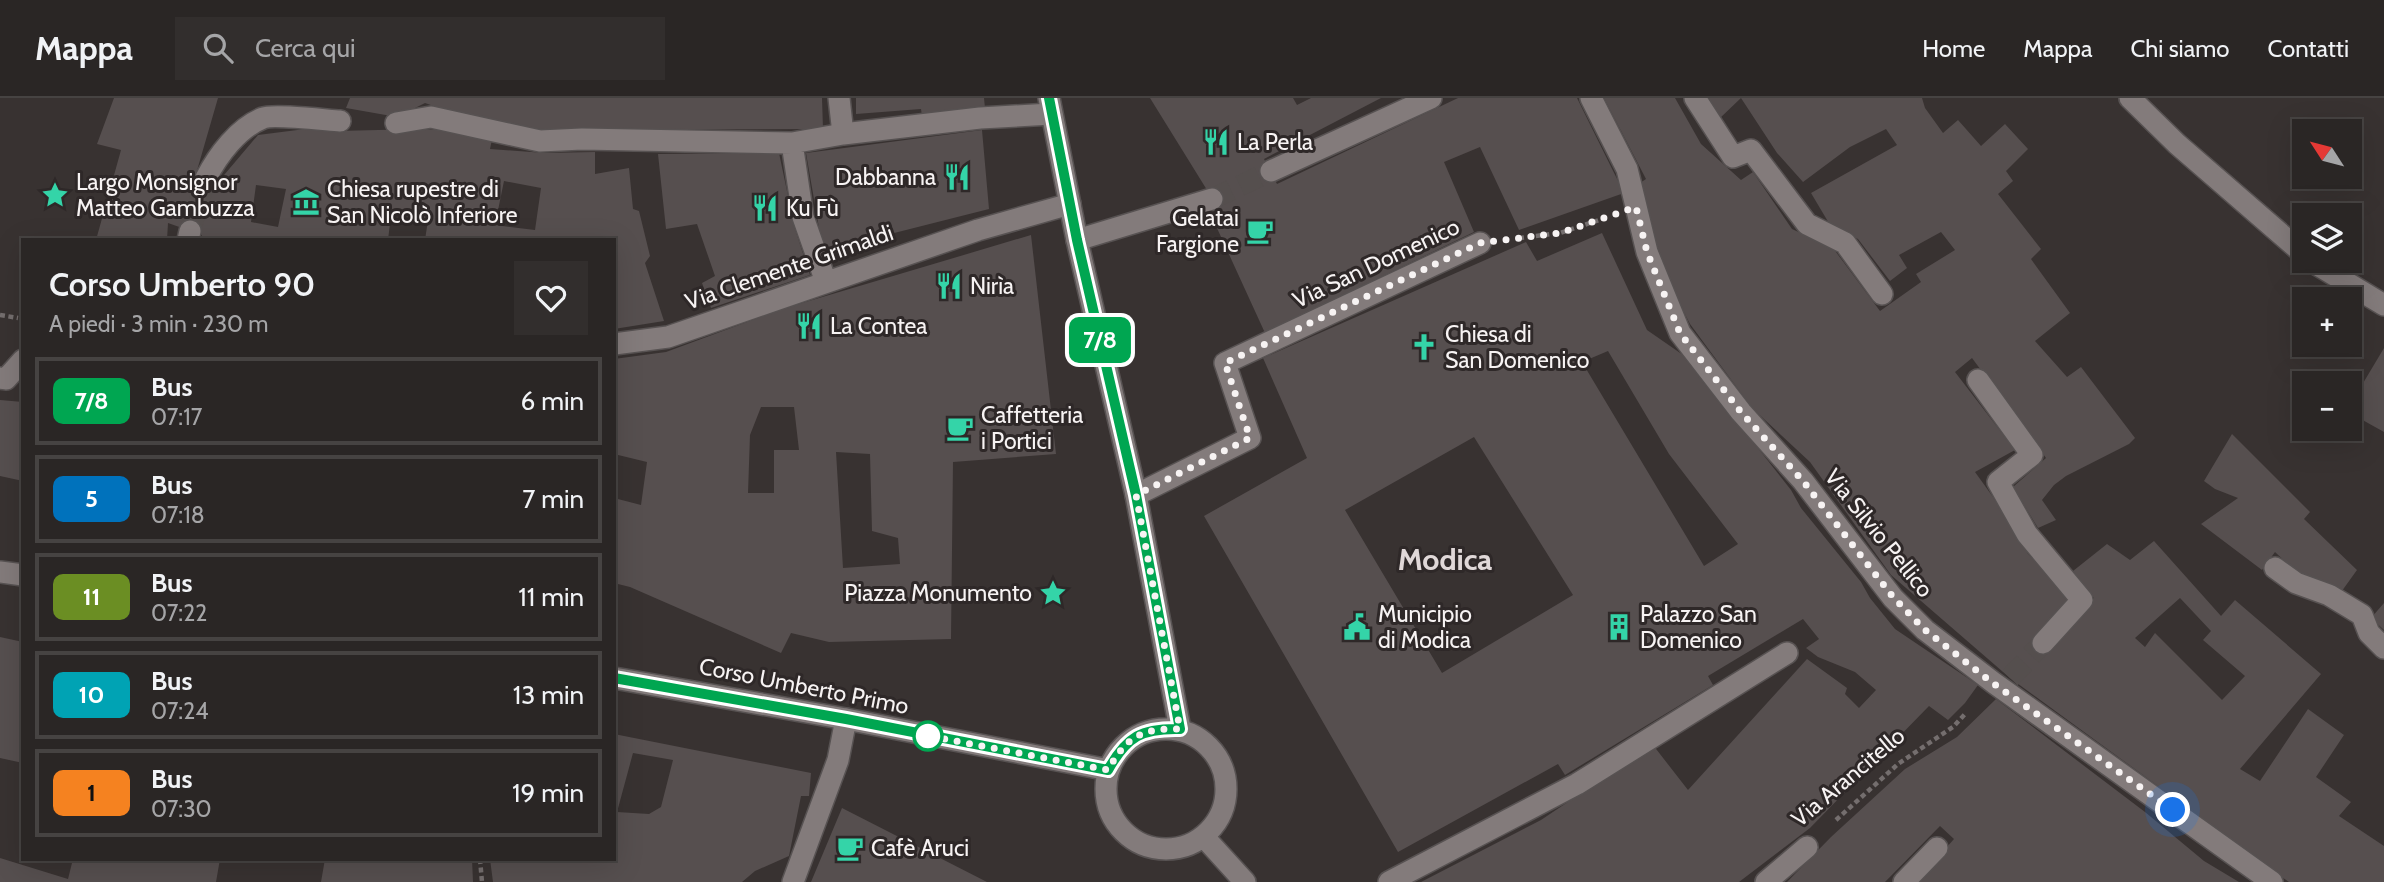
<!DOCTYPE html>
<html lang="it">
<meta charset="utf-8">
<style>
:root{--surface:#2a2625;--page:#322e2d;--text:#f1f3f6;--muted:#a5a5a7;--line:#464342}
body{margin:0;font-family:Cabin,sans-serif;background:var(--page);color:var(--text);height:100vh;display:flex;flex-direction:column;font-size:26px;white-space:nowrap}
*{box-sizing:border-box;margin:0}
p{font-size:23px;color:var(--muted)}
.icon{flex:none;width:38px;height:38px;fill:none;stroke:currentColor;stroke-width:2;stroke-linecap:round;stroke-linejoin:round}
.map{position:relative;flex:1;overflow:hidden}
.panel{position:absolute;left:21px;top:140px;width:595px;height:623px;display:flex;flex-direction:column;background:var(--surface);border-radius:0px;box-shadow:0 7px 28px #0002,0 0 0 2px var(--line)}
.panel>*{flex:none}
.badge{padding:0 14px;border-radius:10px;font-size:24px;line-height:46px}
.needle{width:46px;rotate:306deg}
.controls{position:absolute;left:2292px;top:21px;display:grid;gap:14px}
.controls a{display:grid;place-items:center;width:70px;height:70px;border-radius:0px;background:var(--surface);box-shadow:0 7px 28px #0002,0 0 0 2px var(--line);font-size:35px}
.you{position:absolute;width:35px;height:35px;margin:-18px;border:5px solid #fff;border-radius:50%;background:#1a73e8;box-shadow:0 0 0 10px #1a73e833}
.map>.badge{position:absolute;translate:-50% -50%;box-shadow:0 0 0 4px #fff}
.round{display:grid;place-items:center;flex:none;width:74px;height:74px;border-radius:0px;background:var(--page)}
.overview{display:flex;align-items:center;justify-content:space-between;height:119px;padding:0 28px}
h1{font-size:33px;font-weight:600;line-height:52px}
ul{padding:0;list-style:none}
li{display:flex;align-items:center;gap:21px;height:88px;margin:0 14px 10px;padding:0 14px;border:4px solid var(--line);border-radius:0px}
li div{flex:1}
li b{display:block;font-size:26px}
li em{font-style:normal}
li .badge{min-width:77px;font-weight:700;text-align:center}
header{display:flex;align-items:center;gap:42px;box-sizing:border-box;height:98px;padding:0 35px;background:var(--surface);border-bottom:2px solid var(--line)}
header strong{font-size:33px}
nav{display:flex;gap:38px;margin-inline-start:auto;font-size:24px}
.search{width:490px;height:63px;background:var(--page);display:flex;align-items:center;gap:18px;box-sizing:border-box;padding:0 24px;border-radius:0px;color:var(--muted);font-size:26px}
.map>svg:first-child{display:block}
</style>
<header>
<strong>Mappa</strong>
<div class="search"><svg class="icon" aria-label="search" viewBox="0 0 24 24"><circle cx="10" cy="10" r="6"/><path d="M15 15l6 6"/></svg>Cerca qui</div>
<nav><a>Home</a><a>Mappa</a><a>Chi siamo</a><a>Contatti</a></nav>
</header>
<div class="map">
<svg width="2384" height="784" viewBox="0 0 2384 784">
<rect width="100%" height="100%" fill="#383231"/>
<!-- building -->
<path fill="#564f4f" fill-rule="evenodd" d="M114,0H218L196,76L219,83L258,37L313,30L337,33L420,31L469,33L471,21L425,5L397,19L346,10L350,0H822L823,31L551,32L495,27L490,51L545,55L595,54V76L629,70L633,111L639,113L650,158L645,165L664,223L614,231V142H425L428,122L391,117L388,142H202V137L168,125L167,142H96L121,52L97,46ZM504,83L541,90L535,132L495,127ZM256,87L286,91L278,129L251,124Z
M856,0H984L985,10L922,18L921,11L856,16Z
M1150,0H1293L1297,7L1311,0H1381L1264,61L1277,86L1458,0H1577L1624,95L1519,132L1480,49L1444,64L1474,134L1265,235L1211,117L1220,113Z
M1604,0H1675L1701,46L1741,82L1753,74L1792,131L1833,150L1880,213L1921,184L1916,176L1955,152L1941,134L1899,157L1907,170L1890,183L1858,141L1830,127L1811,95L1897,47L1886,31L1850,49L1803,84L1777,55L1741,0H1922L1925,10L1943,35L1958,22L1981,48L2005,26L2028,51L2006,73L2013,83L1998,96L2041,151L2031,161L2070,215L2035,243L2067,279L2081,269L2135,340L2129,346L2066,378L2054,387L2042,402L2056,422L2038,430L2013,389L2046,360L1972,260L1955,274L2015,352L1975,374L1993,399L2028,456L2071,500L2049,551L2094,500L2073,473L2107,446L2130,462L2154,443L2221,518L2235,502L2321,576L2240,671L2260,683L2308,611L2344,637L2316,679L2351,704L2339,718L2384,748V784H2289L2232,746L2158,688L2010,580L1891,477L1810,364L1752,310L1690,226L1669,185L1655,144L1640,85L1646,81ZM2180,500L2211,533L2203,542L2245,578L2222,602L2155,535L2145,549L2135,540Z
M1705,0H1741L1719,21Z
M982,32L989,111L823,153L806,55Z
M779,55L795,131L810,177L711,210L702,185L715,178L697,126L666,131L658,56Z
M1602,135L1647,232L1686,259L1791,392L1801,410L1861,484L1870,500L1895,531L1978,587L1965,605L1948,622L1929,608L1810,730L1739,784H1421L1541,722L1653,647L1688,692L1807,561L1847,590L1845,596L1859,610L1876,592L1855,574L1818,559L1806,550L1819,541L1803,521L1708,578L1713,587L1565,677L1558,666L1398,754L1204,418L1307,360L1263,260L1526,144L1537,163ZM1608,253L1669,356L1738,446L1704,468L1582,264ZM1474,339L1573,497L1442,575L1345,412Z
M1031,137L1056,356L953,364L951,541L829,544L791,535L781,555L630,489L614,485V400L641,407L647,364L614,356V261L666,254L782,211ZM761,309H794L799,352H774V395H748L750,337ZM836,354L870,356L872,433L898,440L900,466L843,470Z
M2384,250V334L2350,315V307Z
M0,302L23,304V383L0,378Z
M2232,336L2310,414L2304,421L2357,472L2339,497L2295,473L2275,454L2262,472L2201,426L2238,400L2215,391L2204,383Z
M2384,505V532L2371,520Z
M0,539L23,544V665L0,660Z
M1996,601L2145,714L2204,763L2239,784H1916L1954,741L1940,728L1885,784H1787L1831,739L1905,671L1957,639Z
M614,636L811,675L809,698H801L789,758L755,773L742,784H493L490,761H614ZM633,655L673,662L661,709L649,716L617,714Z
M842,710L987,784H811Z
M0,760L68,781L73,761H220L216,784H0Z
M325,761H472L473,784H321Z"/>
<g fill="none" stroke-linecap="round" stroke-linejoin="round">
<!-- street-tunnel -->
<path stroke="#554f4e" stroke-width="21" stroke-dasharray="21 10" stroke-linecap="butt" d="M1212,101L1271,73
M190,133L206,80
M2010,580L2043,545"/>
<defs>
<path id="street" d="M839,0L843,36L980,20L1051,16
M1591,0L1627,71L1647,154L1680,235L1741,314L1803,383L1893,500L1925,532L1994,585L2272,784
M1695,0L1733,59L1751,52L1807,126L1845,145L1882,196
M2130,0L2177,46L2305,157
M396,25L431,19L540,43L582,41L792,45L843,36
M792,45L803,119L826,184
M1271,73L1431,0
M206,80C218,57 238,30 263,20C273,16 325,22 340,23
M188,142L190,133
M1077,142L1212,101
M2311,163L2384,207
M614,246L668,239L978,132L1070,106
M0,280L6,281L23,262
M1978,282L2032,357L1998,384L2027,436L2082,502L2043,545
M1136,397L1250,340L1225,265L1480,145
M2275,470L2296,485L2329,497L2362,517L2369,535L2384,550
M793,784L838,662L846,621
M1389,784L1577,686L1787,555
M1766,784L1807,749
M1904,784L1937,750"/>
<path id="secondary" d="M1049,0L1077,142L1136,397L1180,631
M0,474L23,477
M614,580L846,621L1109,672
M1106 691a60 60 0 1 1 120 0a60 60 0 1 1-120 0Z
M1204,739L1245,784"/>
</defs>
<!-- street casing -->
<use href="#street" stroke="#575252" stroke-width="24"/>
<!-- secondary casing -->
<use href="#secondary" stroke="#575252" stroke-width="24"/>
<!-- path -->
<path stroke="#746e6e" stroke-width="4.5" stroke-dasharray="5 3.5" stroke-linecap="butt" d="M1519,140L1560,135L1599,122
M0,217L18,220
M1836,722L1898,666L1953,629L1966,615
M480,761L482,784"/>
<!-- street -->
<use href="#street" stroke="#837b7b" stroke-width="21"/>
<!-- secondary -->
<use href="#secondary" stroke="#837b7b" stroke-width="21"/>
</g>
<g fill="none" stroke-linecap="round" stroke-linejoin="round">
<defs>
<path id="line" d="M614,580L846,621L1108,672C1127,638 1142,630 1180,631L1136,397L1077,142L1049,0"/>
</defs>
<!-- line casing -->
<use href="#line" stroke="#fff" stroke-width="16"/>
<!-- line -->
<use href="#line" stroke="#00a651" stroke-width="10"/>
<!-- walk -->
<path stroke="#f7f3f3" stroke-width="7" stroke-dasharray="0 12.6" d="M928,638L924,637L1108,672C1127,638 1142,630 1180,631L1136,397L1250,340L1225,265L1480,145L1560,135L1636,109L1647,154L1680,235L1741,314L1803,383L1893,499L1925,532L1994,586L2173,712"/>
</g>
<!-- icons -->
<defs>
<symbol id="restaurant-bare" viewBox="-9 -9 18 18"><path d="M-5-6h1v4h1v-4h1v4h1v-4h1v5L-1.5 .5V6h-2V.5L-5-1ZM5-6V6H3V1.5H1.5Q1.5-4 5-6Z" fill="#34d4a8" stroke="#2e2828" stroke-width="2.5" paint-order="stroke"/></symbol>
<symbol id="sight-bare" viewBox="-9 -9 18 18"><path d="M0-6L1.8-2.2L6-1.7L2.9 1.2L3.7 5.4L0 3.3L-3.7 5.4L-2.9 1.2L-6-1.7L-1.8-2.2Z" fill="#34d4a8" stroke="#2e2828" stroke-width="2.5" paint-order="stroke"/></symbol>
<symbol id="museum-bare" viewBox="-9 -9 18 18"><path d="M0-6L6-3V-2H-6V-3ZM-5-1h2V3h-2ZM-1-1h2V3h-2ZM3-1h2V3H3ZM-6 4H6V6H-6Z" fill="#34d4a8" stroke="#2e2828" stroke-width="2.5" paint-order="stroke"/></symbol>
<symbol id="cafe-bare" viewBox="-9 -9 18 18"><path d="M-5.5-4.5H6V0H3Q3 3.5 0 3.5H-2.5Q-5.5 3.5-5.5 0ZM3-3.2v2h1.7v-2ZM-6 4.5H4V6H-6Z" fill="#34d4a8" stroke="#2e2828" stroke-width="2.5" paint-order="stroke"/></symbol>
<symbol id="church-bare" viewBox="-9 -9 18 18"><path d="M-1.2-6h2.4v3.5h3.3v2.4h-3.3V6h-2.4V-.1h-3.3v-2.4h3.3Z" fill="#34d4a8" stroke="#2e2828" stroke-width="2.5" paint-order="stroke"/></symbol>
<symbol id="civic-bare" viewBox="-9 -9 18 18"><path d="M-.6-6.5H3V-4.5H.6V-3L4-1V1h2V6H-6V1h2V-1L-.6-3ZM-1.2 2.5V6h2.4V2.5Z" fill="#34d4a8" stroke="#2e2828" stroke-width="2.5" paint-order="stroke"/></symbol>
<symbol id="building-bare" viewBox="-9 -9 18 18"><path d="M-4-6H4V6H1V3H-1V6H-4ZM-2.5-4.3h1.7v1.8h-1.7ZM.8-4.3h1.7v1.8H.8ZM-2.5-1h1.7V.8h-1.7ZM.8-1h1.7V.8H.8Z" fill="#34d4a8" stroke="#2e2828" stroke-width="2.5" paint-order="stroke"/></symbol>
</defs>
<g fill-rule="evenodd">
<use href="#restaurant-bare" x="1197" y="25" width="38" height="38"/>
<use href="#restaurant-bare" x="938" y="60" width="38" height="38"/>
<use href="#sight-bare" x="36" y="78" width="38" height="38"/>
<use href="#museum-bare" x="287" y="85" width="38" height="38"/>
<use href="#restaurant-bare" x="746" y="91" width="38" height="38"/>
<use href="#cafe-bare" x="1241" y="114" width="38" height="38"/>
<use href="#restaurant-bare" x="930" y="169" width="38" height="38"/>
<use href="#restaurant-bare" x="790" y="209" width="38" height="38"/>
<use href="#church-bare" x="1405" y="230" width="38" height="38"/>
<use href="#cafe-bare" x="941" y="311" width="38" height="38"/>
<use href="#sight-bare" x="1034" y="476" width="38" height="38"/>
<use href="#civic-bare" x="1338" y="510" width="38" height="38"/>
<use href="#building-bare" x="1600" y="510" width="38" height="38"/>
<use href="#cafe-bare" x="831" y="731" width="38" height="38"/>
</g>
<!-- markers -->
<circle fill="#fff" stroke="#00a651" stroke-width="3.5" cx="928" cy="638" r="14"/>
<g text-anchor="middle" stroke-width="6" stroke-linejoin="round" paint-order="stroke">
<!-- poi labels -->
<g font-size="23" fill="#f7f3f3" stroke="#2e2828" text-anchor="start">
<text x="1237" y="52">La Perla</text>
<text x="936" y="87" text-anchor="end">Dabbanna</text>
<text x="76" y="92">Largo Monsignor<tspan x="76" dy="26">Matteo Gambuzza</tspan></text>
<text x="327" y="99">Chiesa rupestre di<tspan x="327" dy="26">San Nicolò Inferiore</tspan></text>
<text x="786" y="118">Ku Fù</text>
<text x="1239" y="128" text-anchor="end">Gelatai<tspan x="1239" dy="26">Fargione</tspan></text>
<text x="970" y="196">Nirìa</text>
<text x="830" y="236">La Contea</text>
<text x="1445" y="244">Chiesa di<tspan x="1445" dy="26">San Domenico</tspan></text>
<text x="981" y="325">Caffetteria<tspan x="981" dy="26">i Portici</tspan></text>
<text x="1032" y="503" text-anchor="end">Piazza Monumento</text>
<text x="1378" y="524">Municipio<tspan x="1378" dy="26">di Modica</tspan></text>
<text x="1640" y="524">Palazzo San<tspan x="1640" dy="26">Domenico</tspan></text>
<text x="871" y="758">Cafè Aruci</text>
</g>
<!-- street labels -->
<g font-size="23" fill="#f7f3f3" stroke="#2e2828">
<text transform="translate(1376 165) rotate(-25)" y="8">Via San Domenico</text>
<text transform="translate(789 169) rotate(-19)" y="8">Via Clemente Grimaldi</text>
<text transform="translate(1879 435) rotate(51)" y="8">Via Silvio Pellico</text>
<text transform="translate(804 588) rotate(11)" y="8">Corso Umberto Primo</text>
<text transform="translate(1848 679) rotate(-40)" y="8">Via Arancitello</text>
</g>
<!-- district labels -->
<g font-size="30" font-weight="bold" fill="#e0d8d8" stroke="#2e2828">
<text x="1445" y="472">Modica</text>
</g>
</g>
</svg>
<div class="controls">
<a><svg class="needle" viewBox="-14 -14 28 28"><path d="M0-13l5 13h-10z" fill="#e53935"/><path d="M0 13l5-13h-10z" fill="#a5a5a7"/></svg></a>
<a><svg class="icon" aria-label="layers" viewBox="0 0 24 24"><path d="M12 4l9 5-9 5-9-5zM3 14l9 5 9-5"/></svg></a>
<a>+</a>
<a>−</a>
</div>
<div class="you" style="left:2173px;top:712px"></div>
<b class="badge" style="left:1100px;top:242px;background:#00a651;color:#fff">7/8</b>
<section class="panel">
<div class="overview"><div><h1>Corso Umberto 90</h1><p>A piedi · 3 min · 230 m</p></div><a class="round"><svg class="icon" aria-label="heart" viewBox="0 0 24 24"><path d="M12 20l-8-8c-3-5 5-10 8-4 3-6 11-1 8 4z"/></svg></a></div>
<ul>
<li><span class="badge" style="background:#00a651;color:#fff">7/8</span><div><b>Bus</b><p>07:17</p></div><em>6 min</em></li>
<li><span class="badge" style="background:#0072bc;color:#fff">5</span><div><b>Bus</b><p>07:18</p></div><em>7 min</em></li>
<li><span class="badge" style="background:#6b8e23;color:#fff">11</span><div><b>Bus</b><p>07:22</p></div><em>11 min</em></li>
<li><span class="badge" style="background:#00a3b4;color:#fff">10</span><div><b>Bus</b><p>07:24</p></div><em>13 min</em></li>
<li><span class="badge" style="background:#f58220;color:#111">1</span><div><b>Bus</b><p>07:30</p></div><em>19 min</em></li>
</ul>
</section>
</div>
